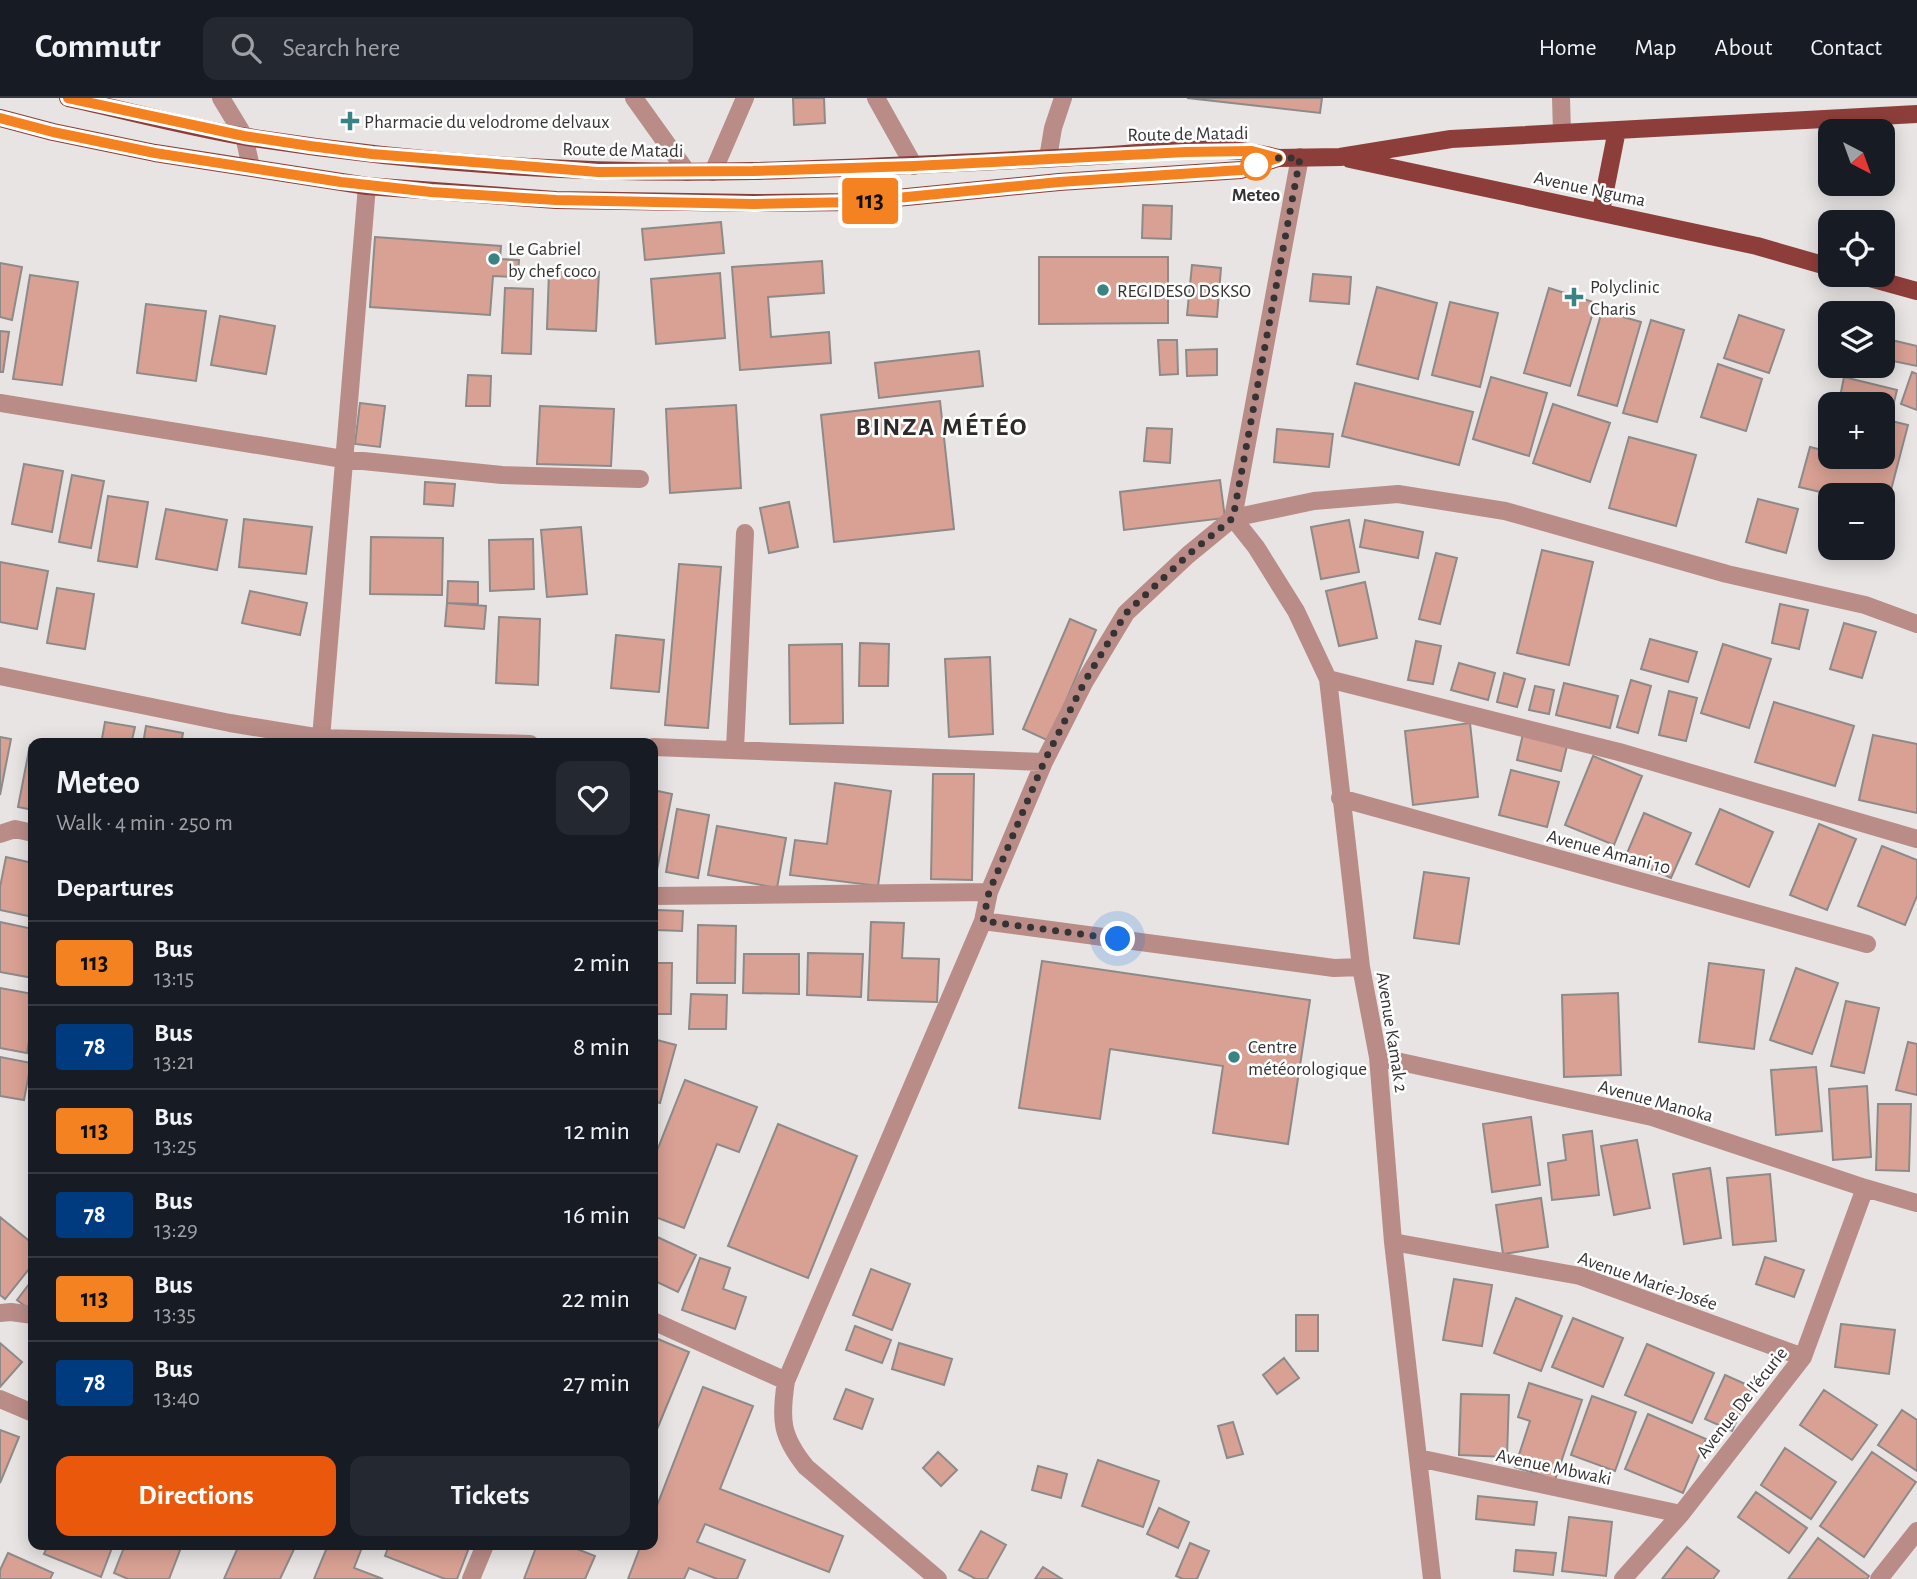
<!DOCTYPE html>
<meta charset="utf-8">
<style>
:root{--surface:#171b24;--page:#242831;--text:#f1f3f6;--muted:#9ea1a6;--line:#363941;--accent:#ea580c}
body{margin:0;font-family:"Alegreya Sans",sans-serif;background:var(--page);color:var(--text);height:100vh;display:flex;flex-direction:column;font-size:26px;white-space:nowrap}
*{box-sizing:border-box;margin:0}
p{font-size:23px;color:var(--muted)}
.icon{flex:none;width:38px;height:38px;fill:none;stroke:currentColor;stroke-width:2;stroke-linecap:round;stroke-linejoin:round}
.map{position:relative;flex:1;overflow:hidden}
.sheet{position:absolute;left:28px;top:640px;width:630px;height:812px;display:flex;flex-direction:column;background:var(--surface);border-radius:14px;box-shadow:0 4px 18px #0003}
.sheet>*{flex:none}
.badge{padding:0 14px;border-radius:5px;font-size:24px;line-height:46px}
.needle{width:46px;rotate:139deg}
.tools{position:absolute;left:1818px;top:21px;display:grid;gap:14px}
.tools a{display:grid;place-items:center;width:77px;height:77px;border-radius:14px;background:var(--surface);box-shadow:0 4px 18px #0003;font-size:35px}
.you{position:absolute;width:35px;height:35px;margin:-18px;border:5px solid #fff;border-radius:50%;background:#1a73e8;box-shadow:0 0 0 10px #1a73e833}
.map>.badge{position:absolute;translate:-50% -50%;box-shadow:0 0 0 4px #fff}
h2{padding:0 28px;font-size:26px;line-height:63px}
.round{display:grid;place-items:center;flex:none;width:74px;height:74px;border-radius:14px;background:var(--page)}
.summary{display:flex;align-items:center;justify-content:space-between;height:119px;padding:0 28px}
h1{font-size:33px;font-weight:700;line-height:52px}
.primary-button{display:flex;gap:14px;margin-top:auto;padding:14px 28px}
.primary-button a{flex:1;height:80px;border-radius:14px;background:var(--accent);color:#fff;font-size:28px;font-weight:700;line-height:80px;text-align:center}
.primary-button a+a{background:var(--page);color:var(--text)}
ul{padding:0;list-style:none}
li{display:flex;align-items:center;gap:21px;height:84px;padding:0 28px;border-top:2px solid var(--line)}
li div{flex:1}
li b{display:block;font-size:26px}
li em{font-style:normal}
li .badge{min-width:77px;font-weight:700;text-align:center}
header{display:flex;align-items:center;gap:42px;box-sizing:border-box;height:98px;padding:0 35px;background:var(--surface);border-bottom:2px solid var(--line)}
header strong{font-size:33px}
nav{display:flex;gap:38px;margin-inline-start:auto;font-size:24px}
.search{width:490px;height:63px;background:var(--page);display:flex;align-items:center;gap:18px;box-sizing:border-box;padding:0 24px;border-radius:14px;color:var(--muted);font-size:26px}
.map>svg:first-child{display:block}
</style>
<header>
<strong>Commutr</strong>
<div class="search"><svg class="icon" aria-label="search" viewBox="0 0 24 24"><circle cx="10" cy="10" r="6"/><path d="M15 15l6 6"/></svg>Search here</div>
<nav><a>Home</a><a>Map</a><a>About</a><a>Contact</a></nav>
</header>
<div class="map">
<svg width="1917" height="1481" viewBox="0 0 1917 1481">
<rect width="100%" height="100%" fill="#e7e4e3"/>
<!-- building -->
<path fill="#d9a194" stroke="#8d8a89" stroke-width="2" d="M793,0H824L825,25L794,27Z
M1187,0H1322L1320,15Z
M1143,107L1172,108L1171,141L1142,140Z
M721,124L724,155L645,162L642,131Z
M375,139L501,148L500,161L519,162L518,179L493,178L490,217L370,209Z
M1039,159H1168V225L1039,226Z
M822,163L824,195L768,199L771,239L829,234L831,265L740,272L732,169Z
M0,165L22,169L12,222L0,219Z
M1192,167L1221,170L1217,219L1187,217Z
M549,173L599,174L596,233L547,231Z
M720,175L725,240L656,246L651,181Z
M1313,176L1351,179L1349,206L1310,203Z
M30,177L78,184L62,287L13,281Z
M1377,189L1437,205L1418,281L1357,266Z
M505,190L533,191L531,256L502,255Z
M1549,190L1596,205L1570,288L1524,275Z
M1450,204L1498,215L1480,289L1432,277Z
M146,206L206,213L196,283L137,275Z
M1602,213L1641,224L1617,308L1578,297Z
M1739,217L1784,232L1769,275L1724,260Z
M220,218L275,228L266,276L211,267Z
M1651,222L1684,232L1657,324L1623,315Z
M0,233L9,234L3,274H0Z
M1883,240L1917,248V268L1883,261Z
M1158,242H1177L1178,276L1160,277Z
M1217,251V277L1187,278L1186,252Z
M979,253L983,288L879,300L875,265Z
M1718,266L1762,281L1746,333L1701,319Z
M1912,274L1917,276V312L1901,306Z
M468,277L491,278L490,308H466Z
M1491,279L1547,295L1529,358L1473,341Z
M1844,279L1897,292L1892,312L1883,310V306H1868L1840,299Z
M1355,285L1473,314L1459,367L1342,338Z
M940,303L954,431L834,444L821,317Z
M360,305L385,308L380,349L355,346Z
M1553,306L1610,325L1590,384L1533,365Z
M736,307L741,390L670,395L666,311Z
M540,308L614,311L611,368L537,366Z
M1883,321L1908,327L1886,411L1883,410V397H1833L1799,389L1810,349L1830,354V359H1883Z
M1147,330L1172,331L1170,365L1144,363Z
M1277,331L1333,336L1329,369L1274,364Z
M1629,339L1696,357L1676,428L1609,410Z
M24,366L63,373L52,434L12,426Z
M72,377L104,383L91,450L59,444Z
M1220,382L1225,420L1124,432L1120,394Z
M425,384L455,386L453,408L424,406Z
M108,398L148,404L137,469L98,463Z
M1758,401L1798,411L1786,455L1746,444Z
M789,404L798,449L769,455L760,410Z
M166,411L227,422L217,472L156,461Z
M244,421L312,429L306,476L239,469Z
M1349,422L1359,474L1321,481L1311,429Z
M1365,422L1423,434L1418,460L1360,449Z
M581,429L587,496L547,499L541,432Z
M371,439L443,440L442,497L370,496Z
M533,441L534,491L490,493L489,442Z
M1542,452L1593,464L1569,567L1517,555Z
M1436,455L1457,460L1440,526L1419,521Z
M0,464L48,473L37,531L0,524Z
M679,466L721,469L708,630L665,627Z
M448,483L478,484V506L447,505Z
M1365,484L1377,540L1339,548L1326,493Z
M57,490L94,496L85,551L47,545Z
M250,493L307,505L300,537L242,525Z
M447,505L486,508L484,531L445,528Z
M1780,506L1808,512L1799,551L1772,545Z
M499,519L540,521L538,587L496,585Z
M1070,521L1096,532L1049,643L1023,631Z
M1844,525L1876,534L1862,580L1830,571Z
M616,537L664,542L659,594L611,590Z
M1650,541L1697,554L1688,584L1641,571Z
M1416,543L1441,548L1433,586L1408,582Z
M860,545L889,546L888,588H859Z
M842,546L843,625L790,626L789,547Z
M1723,546L1771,561L1749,630L1701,615Z
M990,559L993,636L949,639L945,561Z
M1459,565L1495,575L1488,602L1451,592Z
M1504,575L1525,581L1517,609L1497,604Z
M1631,582L1651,588L1638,635L1617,629Z
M1564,585L1618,598L1610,630L1556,617Z
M1535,588L1554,592L1549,616L1529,612Z
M1669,593L1697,600L1686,643L1659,637Z
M1774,604L1854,628L1835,688L1755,664Z
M105,624L135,629L131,646H101Z
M1470,625L1478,699L1413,707L1405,633Z
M146,628L183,635L181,646H143Z
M1523,636L1567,648L1561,673L1517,662Z
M1873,637L1917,646V715L1859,702Z
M0,639L11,641L0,697Z
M30,647L33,648V712L18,709Z
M1593,658L1642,678L1614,747L1565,727Z
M1511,672L1559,684L1547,729L1499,717Z
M933,676H974L972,782L931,781Z
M835,685L891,693L878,788L790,777L795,742L827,746Z
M653,692L672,696L656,777H653Z
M677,711L709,717L698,780L666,774Z
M1720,711L1773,734L1749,789L1696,766Z
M1644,715L1691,735L1671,780L1625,760Z
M1819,726L1856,741L1827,812L1790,797Z
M717,728L786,740L777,790L708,777Z
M1882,748L1917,762V798L1905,827L1858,808Z
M6,759L33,765V819L0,812V789Z
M1424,774L1469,780L1459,846L1414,840Z
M657,812L683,813L682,833L657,832Z
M0,824L33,831V880L0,874Z
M871,824L904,825L902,860L939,861L937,904L868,902Z
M698,827L736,828L735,885H697Z
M808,855L863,856L861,899L807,897Z
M744,856H799V896L743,895Z
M1042,863L1310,902L1288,1046L1213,1035L1223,968L1110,951L1100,1021L1019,1010Z
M653,865H672L671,916H653Z
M1709,865L1764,872L1754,951L1699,944Z
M1796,870L1838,885L1812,956L1770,942Z
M0,890L33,896V919L27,955L0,950Z
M1618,895L1621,977L1564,979L1562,897Z
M691,896L727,897L726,931H689Z
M1846,903L1879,910L1864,975L1831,968Z
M653,941L676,947L660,1005L653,1003Z
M1908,944L1917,946V997L1896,992Z
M0,959L31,965L24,1002L0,998Z
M1816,969L1822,1033L1776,1037L1771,972Z
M685,982L757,1009L739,1054L717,1046L684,1130L653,1118V1063Z
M1867,988L1871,1059L1833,1062L1829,991Z
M1878,1006H1911L1909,1073L1876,1072Z
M1531,1019L1540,1087L1492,1094L1483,1026Z
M778,1026L857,1058L808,1180L728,1148Z
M1592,1033L1599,1097L1552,1102L1548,1065L1566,1062L1563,1037Z
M1637,1042L1650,1110L1614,1117L1601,1048Z
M1710,1070L1721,1140L1684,1146L1673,1076Z
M1770,1076L1776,1143L1733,1147L1727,1080Z
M1541,1100L1548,1149L1503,1156L1496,1107Z
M0,1119L33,1146V1166L5,1201L0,1197Z
M653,1137L696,1157L678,1194L653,1182Z
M1765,1159L1804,1172L1794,1199L1756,1186Z
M700,1160L730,1170L723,1191L746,1199L735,1231L682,1212Z
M871,1171L910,1186L892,1232L853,1217Z
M33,1181V1214L17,1202Z
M1454,1181L1492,1187L1482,1248L1443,1242Z
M1516,1200L1562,1218L1541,1273L1494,1255Z
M1296,1217H1318V1253H1296Z
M1573,1220L1623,1240L1603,1289L1552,1269Z
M1841,1226L1895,1232L1889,1276L1835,1269Z
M855,1228L891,1242L882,1265L846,1252Z
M653,1239L689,1254L653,1341Z
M0,1245L22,1264L0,1289Z
M899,1245L952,1261L944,1287L892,1271Z
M1647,1246L1714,1275L1692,1325L1625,1297Z
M1284,1260L1299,1280L1277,1296L1263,1277Z
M1725,1277L1752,1289L1732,1333L1705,1321Z
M1529,1285L1582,1302L1555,1382L1515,1369L1530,1323L1518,1319Z
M703,1289L753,1308L720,1391L843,1438L829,1474L705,1426L697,1444L745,1462L737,1481H717L689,1470L684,1481H628L641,1447H653V1418Z
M846,1291L873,1301L862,1331L834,1321Z
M1824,1292L1877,1327L1852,1362L1800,1327Z
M1461,1296L1509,1297L1507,1359L1459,1357Z
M1592,1298L1636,1314L1615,1373L1571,1357Z
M1902,1312L1917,1322V1373L1878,1347Z
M1648,1316L1706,1341L1683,1395L1625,1371Z
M1233,1324L1243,1356L1227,1360L1218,1328Z
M0,1332L19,1339L0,1385Z
M1785,1350L1836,1384L1811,1421L1761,1387Z
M938,1354L957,1372L941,1388L923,1370Z
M1872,1354L1916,1384L1864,1459L1820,1428Z
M1098,1362L1159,1383L1143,1429L1082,1408Z
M1038,1368L1067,1376L1061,1400L1032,1392Z
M1756,1394L1807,1430L1789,1455L1738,1419Z
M1478,1398L1537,1404L1534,1427L1476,1421Z
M1159,1410L1189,1424L1178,1450L1147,1436Z
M1569,1419L1612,1424L1606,1478L1562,1473Z
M981,1433L1006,1447L987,1481H976L959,1472Z
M1818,1440L1869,1478L1867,1481H1788Z
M1190,1445L1209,1453L1197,1481H1183L1176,1478Z
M48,1447H113L101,1479L44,1456Z
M125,1447H182L169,1481H128L114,1475Z
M239,1447H296L280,1481H224Z
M328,1447H363L354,1470L383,1481H314Z
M389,1447H470L457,1481H445L385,1458Z
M537,1447H567L595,1458L585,1481H524Z
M1687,1449L1719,1473L1713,1481H1662Z
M1516,1452L1556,1455L1553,1477L1514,1473Z
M8,1455L53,1475L50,1481H0V1472Z
M1043,1469L1062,1481H1035Z"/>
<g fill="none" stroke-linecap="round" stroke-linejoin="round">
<!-- minor -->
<path stroke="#ba8c87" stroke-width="18" d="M221,0L244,38L251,69
M634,0L687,74
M876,0L914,68
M1561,0L1562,34
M1048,60L1053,30L1063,0
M713,74L745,0
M0,305L343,361L502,377L640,381
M0,578L230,625L321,640L530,646
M1328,581L1619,654L1917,741
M321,640L367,88
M653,649L1044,664
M735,651L745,435
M1340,700L1867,846
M0,736L15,731L33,735
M653,798L989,794
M983,823L1334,870L1361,869
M1378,959L1652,1019L1865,1090L1917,1105
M1393,1144L1580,1178L1803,1259
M0,1215L11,1214L33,1217
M653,1223L786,1283
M0,1301L33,1315
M1418,1360L1681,1416
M471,1481L485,1447
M938,1481L806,1369C781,1338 780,1322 786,1283L983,823L989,794L1044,664L1085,583L1126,515L1188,457L1233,420L1300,59
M1432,1481L1393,1144L1378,959L1361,869L1328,581L1296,513L1256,449L1233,420L1314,403L1398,396L1505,413L1727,476L1865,507L1917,526
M1623,1481L1681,1416L1803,1259L1865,1090
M1879,1481L1917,1433"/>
<!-- major -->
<path stroke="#8e3e3a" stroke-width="18" d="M68,0C128,13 187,29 247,39C414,65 584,77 753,73C868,70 982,64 1096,58C1153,55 1223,44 1278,60
M0,20L53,34L155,55L367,88L556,102L754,105L856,104L1059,84L1241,72L1278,60L1340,59L1451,41L1917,16
M1350,61L1757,148L1830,169
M1601,113L1617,32
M1859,177L1917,193"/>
</g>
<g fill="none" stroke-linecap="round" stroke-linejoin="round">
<defs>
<path id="line" d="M0,20L53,34L155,55L341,84L431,94L556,102L754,106L856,104L1059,84L1241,72L1278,60L1252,53L1186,54L914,68L753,73L598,74L372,56L310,48L244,38L68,0"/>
</defs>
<!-- line casing -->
<use href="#line" stroke="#fff" stroke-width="16"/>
<!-- line -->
<use href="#line" stroke="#f58220" stroke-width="10"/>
<!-- walk -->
<path stroke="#353333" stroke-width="7" stroke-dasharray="0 12.6" d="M1118,841L983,823L989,794L1044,664L1085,583L1126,515L1188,457L1233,420L1300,60H1278L1256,67"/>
</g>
<!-- markers -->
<g fill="#3a8384" stroke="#fff" stroke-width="2.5">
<path d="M346.5 12.5h7v7h7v7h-7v7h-7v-7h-7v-7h7z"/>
<circle cx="494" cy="161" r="7"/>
<circle cx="1103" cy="192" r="7"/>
<path d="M1570.5 188.5h7v7h7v7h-7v7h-7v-7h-7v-7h7z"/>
<circle cx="1234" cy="959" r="7"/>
</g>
<circle fill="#fff" stroke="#f58220" stroke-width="3.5" cx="1256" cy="67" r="14"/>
<g text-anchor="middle" stroke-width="5" stroke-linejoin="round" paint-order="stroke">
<!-- poi labels -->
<g font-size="19" fill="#353333" stroke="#fff" text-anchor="start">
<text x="364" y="30">Pharmacie du velodrome delvaux</text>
<text x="508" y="157">Le Gabriel<tspan x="508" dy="22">by chef coco</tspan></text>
<text x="1590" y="195">Polyclinic<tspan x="1590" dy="22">Charis</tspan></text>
<text x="1117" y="199">REGIDESO DSKSO</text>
<text x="1248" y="955">Centre<tspan x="1248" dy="22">météorologique</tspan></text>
</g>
<!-- street labels -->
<g font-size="19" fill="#353333" stroke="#fff">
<text transform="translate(1188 35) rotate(-1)" y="7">Route de Matadi</text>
<text transform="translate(623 51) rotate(1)" y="7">Route de Matadi</text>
<text transform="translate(1590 90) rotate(12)" y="7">Avenue Nguma</text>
<text transform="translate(1609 753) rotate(15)" y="7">Avenue Amani 10</text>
<text transform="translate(1393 934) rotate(81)" y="7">Avenue Kamak 2</text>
<text transform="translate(1656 1002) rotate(15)" y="7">Avenue Manoka</text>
<text transform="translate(1648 1182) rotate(19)" y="7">Avenue Marie-Josée</text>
<text transform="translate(1741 1304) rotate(-52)" y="7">Avenue De l'écurie</text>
<text transform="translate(1554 1368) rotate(12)" y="7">Avenue Mbwaki</text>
</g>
<!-- stop labels -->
<g font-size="19" font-weight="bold" fill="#353333" stroke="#fff">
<text x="1256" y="103">Meteo</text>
</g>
<!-- district labels -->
<g font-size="26" font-weight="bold" letter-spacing="2" fill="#2d2a29" stroke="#fff">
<text x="942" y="337">BINZA MÉTÉO</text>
</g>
</g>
</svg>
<div class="tools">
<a><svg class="needle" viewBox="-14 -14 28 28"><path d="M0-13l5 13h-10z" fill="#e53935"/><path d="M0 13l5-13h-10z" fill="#9ea1a6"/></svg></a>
<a><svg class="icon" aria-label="locate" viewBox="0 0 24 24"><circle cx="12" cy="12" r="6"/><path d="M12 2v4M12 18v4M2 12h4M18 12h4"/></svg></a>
<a><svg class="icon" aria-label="layers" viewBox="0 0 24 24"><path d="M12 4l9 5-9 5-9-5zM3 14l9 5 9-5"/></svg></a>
<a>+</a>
<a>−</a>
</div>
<div class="you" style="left:1118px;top:841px"></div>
<b class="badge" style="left:870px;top:103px;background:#f58220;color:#111">113</b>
<section class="sheet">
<div class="summary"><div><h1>Meteo</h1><p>Walk · 4 min · 250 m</p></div><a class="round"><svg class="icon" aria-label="heart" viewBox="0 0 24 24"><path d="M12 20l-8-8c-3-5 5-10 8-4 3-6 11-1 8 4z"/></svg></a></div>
<h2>Departures</h2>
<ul>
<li><span class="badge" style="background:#f58220;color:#111">113</span><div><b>Bus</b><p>13:15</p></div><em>2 min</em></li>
<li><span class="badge" style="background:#003b80;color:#fff">78</span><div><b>Bus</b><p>13:21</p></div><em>8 min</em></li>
<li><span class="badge" style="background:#f58220;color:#111">113</span><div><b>Bus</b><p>13:25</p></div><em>12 min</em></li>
<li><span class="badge" style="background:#003b80;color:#fff">78</span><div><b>Bus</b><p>13:29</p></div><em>16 min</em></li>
<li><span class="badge" style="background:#f58220;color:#111">113</span><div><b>Bus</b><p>13:35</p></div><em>22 min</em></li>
<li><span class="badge" style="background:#003b80;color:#fff">78</span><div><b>Bus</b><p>13:40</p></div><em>27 min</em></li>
</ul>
<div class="primary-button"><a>Directions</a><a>Tickets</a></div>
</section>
</div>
